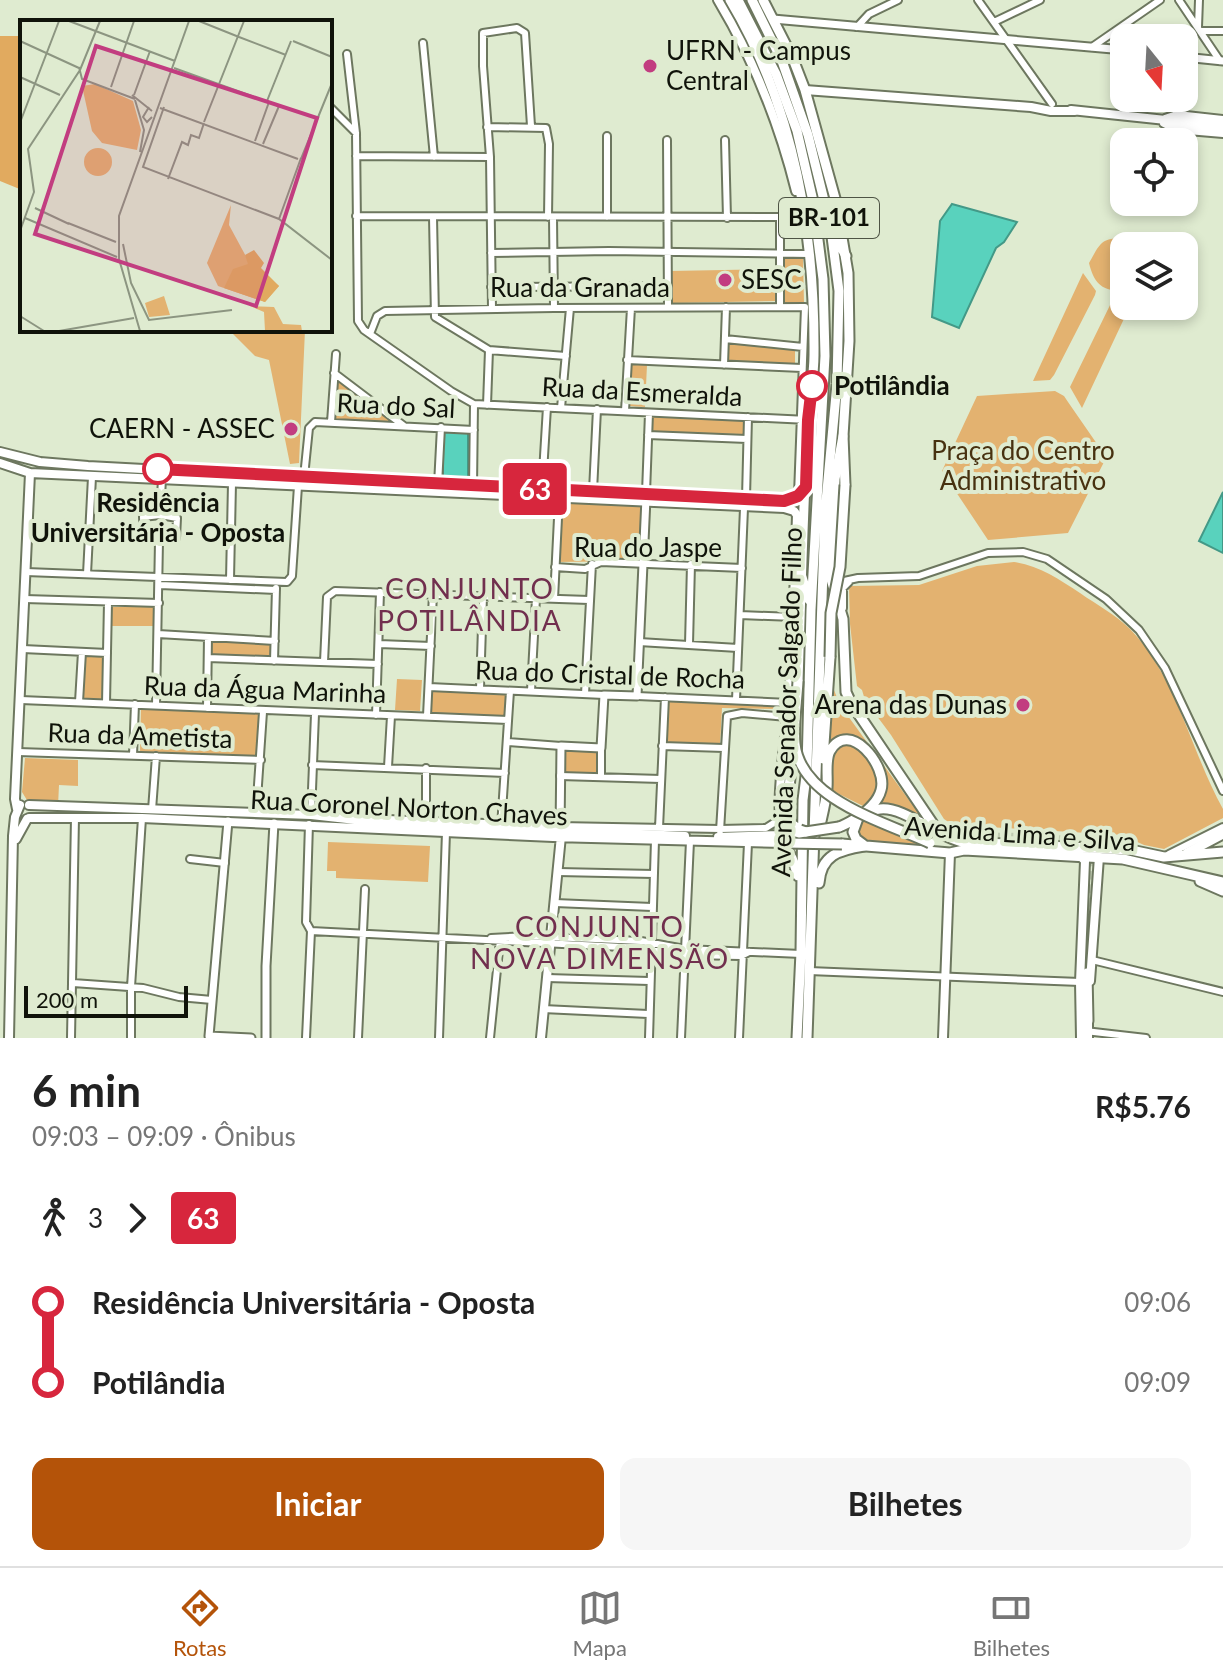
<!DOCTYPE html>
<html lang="pt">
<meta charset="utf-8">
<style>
:root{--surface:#fff;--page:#f6f6f6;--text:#222;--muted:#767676;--line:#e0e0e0;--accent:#b45309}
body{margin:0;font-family:Lato,sans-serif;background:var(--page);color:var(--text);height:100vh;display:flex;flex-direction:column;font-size:30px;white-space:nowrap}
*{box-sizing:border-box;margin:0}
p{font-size:26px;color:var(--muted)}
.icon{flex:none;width:44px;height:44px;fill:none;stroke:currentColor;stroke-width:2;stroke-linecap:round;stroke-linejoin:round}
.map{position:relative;height:1038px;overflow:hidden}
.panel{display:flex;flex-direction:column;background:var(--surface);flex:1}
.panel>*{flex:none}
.badge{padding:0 16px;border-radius:6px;font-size:28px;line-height:52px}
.needle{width:52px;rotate:162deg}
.fabs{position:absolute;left:1110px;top:24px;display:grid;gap:16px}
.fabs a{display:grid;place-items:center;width:88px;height:88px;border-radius:16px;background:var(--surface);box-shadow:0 4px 12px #0003;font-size:40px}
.scale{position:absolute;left:24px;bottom:20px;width:164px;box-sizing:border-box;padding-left:8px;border:4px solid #10130a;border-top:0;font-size:22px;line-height:28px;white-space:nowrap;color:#10130a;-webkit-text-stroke:6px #dfebd0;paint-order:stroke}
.map>.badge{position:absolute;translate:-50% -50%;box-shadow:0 0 0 4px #fff}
.legs{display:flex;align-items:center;gap:12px;height:88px;padding:0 32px;font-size:26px}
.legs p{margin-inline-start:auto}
.head{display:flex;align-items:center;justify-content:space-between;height:136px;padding:0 32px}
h1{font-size:44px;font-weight:700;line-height:60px}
.button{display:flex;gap:16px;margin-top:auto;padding:16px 32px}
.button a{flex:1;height:92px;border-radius:16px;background:var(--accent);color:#fff;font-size:32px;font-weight:700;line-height:92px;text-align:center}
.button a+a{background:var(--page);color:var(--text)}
ul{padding:0 32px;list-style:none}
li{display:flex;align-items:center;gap:28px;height:80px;font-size:30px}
li i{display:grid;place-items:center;width:12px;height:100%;margin:0 10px;background:currentColor}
li i::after{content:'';width:20px;height:20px;margin:-10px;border:6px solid;border-radius:50%;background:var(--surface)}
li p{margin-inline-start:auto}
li:first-child i{background:linear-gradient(#0000 50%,currentColor 0)}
li:last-child i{background:linear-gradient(currentColor 50%,#0000 0)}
.menu{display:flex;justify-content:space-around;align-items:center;height:112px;border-top:2px solid var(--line);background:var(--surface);font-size:22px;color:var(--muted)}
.menu a{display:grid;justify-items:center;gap:4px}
.menu .current{color:var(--accent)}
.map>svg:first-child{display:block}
</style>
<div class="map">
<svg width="1223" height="1038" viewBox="0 0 1223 1038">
<rect width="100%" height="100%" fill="#dfebd0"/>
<!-- green -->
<path fill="#e3b270" d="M1128,237L1139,246H1124V290C1103,292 1094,284 1089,263C1102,240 1101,239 1128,237Z
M784,259H803L804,304L785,305Z
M780,269L779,288L776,293L778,301L672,303L670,271Z
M1083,273L1096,291L1095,295L1054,375L1050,380L1033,381Z
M1124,298V306H1130L1082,408L1070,387L1113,299Z
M229,330H305L299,463L290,464L269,360L255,356Z
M726,341L795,348V365L726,361Z
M631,365H647L645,407L630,406Z
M336,376L397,424L335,421Z
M1055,391L1064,396L1068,402L1104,454V462L1068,533L988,540L942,471L977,396Z
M649,414L745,419L744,434L651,433Z
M562,499L641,503L640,561L555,562Z
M1014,562C1040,566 1058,579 1080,593C1097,605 1115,614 1130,629C1177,677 1191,752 1223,809V818L1164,849L1144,845L1122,835L953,825L944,819L891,735L865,700L862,690L857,686L850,624L849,586L919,585L977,566Z
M110,607H156V626H110Z
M212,641L271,643V658L211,655Z
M83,656H104V700H82Z
M397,679L422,680L420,711L395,710Z
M832,685L840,705L922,818L875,807C895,777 881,760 858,738L842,737L826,756Z
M431,689L506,692L505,718L429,714Z
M668,701L780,705L781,709L722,708L720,745L667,743Z
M141,707L262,713L259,756L140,752Z
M844,745H855C876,764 889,783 865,807L829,789L831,755Z
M564,749H596V773L563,772Z
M25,758L78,760V786L59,785L58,806L30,805L22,792Z
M865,818L932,848L862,841L855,827Z
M328,842L430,846L428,882L336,878V871H327Z"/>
<!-- forest -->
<path fill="#e1aa5f" d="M0,36H22V190L0,181Z"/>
<!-- water -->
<path fill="#59d2bd" stroke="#439987" stroke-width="2" d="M952,204L1017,222L1004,242L996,248L959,328L932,317L940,221Z
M443,430L468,432V477L443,476Z
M1223,492V553L1199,541Z"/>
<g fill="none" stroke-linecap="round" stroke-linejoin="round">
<!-- primary-tunnel -->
<path stroke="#c0cbb2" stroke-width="9" stroke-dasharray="9 4.5" stroke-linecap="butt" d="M991,837C1011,838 1083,834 1091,854C1098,870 1090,922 1089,941"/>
<defs>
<path id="minor" d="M978,0L1052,104
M1179,0L1220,61
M994,22L1040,0
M857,27L869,14L898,0
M1198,27L1199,0
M1200,31H1223
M423,43L434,157
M1092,47L1160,0
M347,54L356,133L358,321L364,330L451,391L474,404L808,420
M330,107L356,133
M487,127L546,128L549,144L548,217
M607,136V217
M667,140L668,307
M725,140L727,218
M356,156L490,157
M356,216L805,217
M433,217L435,317L489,350L566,356
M553,217L554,308
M780,218V307
M491,253L609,251L809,254
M491,287L668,286
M492,309L490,157L483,66V33L517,28L525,33L531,126
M370,334L377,316L385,311L554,308L805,307L798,495
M725,339L803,347
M627,360L802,368
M724,365L726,307
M334,373L404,426
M487,405L489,350
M561,408L570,308
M625,411L631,308
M331,422L336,354
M648,435L747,439
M304,477L309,428L315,422L474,430
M438,485L441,427
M473,487L474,404
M542,489L547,407
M593,491L597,409
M646,493L649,413
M746,498L748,417
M160,515L177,518L176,538L159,541L144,539L143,517Z
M160,515L162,479
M555,567L585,569L601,562L742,568
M26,572L287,582L292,576L298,486
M87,574L92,477
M230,580L232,483
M835,583L858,578L919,576L988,553L1023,552L1047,559L1106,599L1139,630L1165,668L1223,791
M160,585L276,590
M25,599L159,603
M554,599L559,498
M843,608V588L849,582
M740,615L794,617
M158,634L275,641
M639,642L738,648
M379,644L431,646
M689,644L691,564
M23,649L107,653
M208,658L378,664
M274,661L276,588
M324,662L327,597L335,591L589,600
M429,687L604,695
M480,689L483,596
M531,691L536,598
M585,694L592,564
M637,696L789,703
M21,700L508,720
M736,700L744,508
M79,702L82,652
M106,703L108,602
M156,705L159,541
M207,708L208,637
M376,715L380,592
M427,716L433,594
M507,742L561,746
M662,746L724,748
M18,752L261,760
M133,755L135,704
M312,765L505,773
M388,767L391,716
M560,776L661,779
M601,777V748
M152,810L156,756
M256,814L263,712
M311,815L315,714
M363,818L559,826L720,829L766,828L780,819
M426,818V768
M501,827L510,691
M659,828L665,697
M720,831L727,716L742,713L787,717
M1169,854L1223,827
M190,859L225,863
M558,872L654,874
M555,903L652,907
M311,931L641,948L684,955L741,956L749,952
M491,938L527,936L641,941L685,949L801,954
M1092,960L1223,992
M809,971L1080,982
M547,978L649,981
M73,983L143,988L179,997L212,1000
M543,1009L648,1014
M1085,1031L1146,1038
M71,1038L75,817
M131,1038V987L142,818
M306,1038L311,931L306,922L309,824
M358,1038L365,889
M439,1038L446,832
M490,1038L500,940
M649,1038L655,840
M681,1038L690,841
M739,1038L748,843"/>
<path id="tertiary" d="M773,19L1124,50
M1184,57L1223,61
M228,821L209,1036L251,1038
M560,831L561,746L601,748L604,695L637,696L646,498
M266,1038V966L274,823"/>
<path id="secondary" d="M718,0C754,60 779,123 796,191
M805,90L1031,107L1051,111H1075
M1071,110L1223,126
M1165,119L1177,115L1223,120
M1164,123L1176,129L1223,133
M0,452L40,462L88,466L438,485L746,498C768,501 789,507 806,488
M0,463L30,473L784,508L794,511L797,515C795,579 793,643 788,707C785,749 774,803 783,843L553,837L142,818H29
M29,805L311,815L374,822L685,836
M17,809L15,799L30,473
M718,837L781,835
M16,839L27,819
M1080,856L1085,861L1080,982L1081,1038
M1090,981L1099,857
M9,1038L13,836L15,817L20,805
M541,1038L561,836
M943,1038L950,853
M1088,1038V1015"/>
<path id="primary" d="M730,0C794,107 815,231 814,355C814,377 809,399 808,421C803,508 801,595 798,681
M763,0L793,59L805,90L836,202L848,273L849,341L843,436L835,479L830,576L843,619L846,692L851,703L939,833
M858,818L853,832L856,839L864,845
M839,827C853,822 865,810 880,809C904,806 937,837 963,842L1131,850L1164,857L1223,852
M947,831L961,835L991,837
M781,835L799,833
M842,844L950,853L964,850L1123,859L1223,882
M1187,853L1223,834
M1200,881L1223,891
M1087,973L1088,1021"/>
<path id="trunk" d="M738,0L776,74L797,131L813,201L823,279L825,356L811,610L807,768L803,800L801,952L797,1038
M752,0L782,61L808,135L831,229L839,291L837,384L825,512L807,1038
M834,235L846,256
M843,436L845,485
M802,577L809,600
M823,759L830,657
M800,830L789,822L787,810L792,756L797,752L800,755
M819,830C822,816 826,802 827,788C828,776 825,760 830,751C849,718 888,766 881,790C878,802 867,811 858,818
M783,843L792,858L798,876
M819,883C821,855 839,850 864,846"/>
</defs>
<!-- minor casing -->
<use href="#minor" stroke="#6d775f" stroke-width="10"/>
<!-- tertiary casing -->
<use href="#tertiary" stroke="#6d775f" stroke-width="11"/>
<!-- secondary casing -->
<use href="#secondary" stroke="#6d775f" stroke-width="12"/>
<!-- primary casing -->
<use href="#primary" stroke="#6d775f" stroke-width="13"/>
<!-- trunk casing -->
<use href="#trunk" stroke="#6d775f" stroke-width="13"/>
<!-- minor -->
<use href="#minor" stroke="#fff" stroke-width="6"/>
<!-- tertiary -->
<use href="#tertiary" stroke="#fff" stroke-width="7"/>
<!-- secondary -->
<use href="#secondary" stroke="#fff" stroke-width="8"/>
<!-- primary -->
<use href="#primary" stroke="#fff" stroke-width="9"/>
<!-- trunk -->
<use href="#trunk" stroke="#fff" stroke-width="9"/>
<defs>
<path id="primary-bridge" d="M798,681C797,702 793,724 795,744C801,800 885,822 930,843
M799,833L839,827
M786,843L842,844"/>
<path id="trunk-bridge" d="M830,657L831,613L840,567L845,485
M800,830L806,832"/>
</defs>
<!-- primary-bridge casing -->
<use href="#primary-bridge" stroke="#6d775f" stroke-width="13" stroke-linecap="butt"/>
<!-- trunk-bridge casing -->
<use href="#trunk-bridge" stroke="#6d775f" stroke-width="13" stroke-linecap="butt"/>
<!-- primary-bridge -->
<use href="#primary-bridge" stroke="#fff" stroke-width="9"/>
<!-- trunk-bridge -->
<use href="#trunk-bridge" stroke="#fff" stroke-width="9"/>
</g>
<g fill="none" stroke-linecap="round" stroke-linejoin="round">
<defs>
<path id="line-1" d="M158,469L784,501L798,496L806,487L808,420L812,386"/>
</defs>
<!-- line-1 casing -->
<use href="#line-1" stroke="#fff" stroke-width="18"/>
<!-- line-1 -->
<use href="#line-1" stroke="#d7263d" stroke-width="12"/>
</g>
<!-- markers -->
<g fill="#c23d80" stroke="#dfebd0" stroke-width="3">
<circle cx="650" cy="66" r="8"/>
<circle cx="725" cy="280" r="8"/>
<circle cx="291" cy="429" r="8"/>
<circle cx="1023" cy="705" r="8"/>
</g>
<g fill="#fff" stroke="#d7263d" stroke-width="4">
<circle cx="812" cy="386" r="14"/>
<circle cx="158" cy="469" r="14"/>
</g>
<g text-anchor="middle" stroke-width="8" stroke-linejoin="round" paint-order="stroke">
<!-- shield labels -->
<rect fill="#dfebd0" stroke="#4e5445" stroke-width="2" x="779" y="198" width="100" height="40" rx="6"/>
<g font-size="24" font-weight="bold" fill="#10130a">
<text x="829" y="226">BR-101</text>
</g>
<!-- poi labels -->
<g font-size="26" fill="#10130a" stroke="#dfebd0" text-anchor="start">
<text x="666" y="60">UFRN - Campus<tspan x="666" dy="30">Central</tspan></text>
<text x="741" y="289">SESC</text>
<text x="275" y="438" text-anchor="end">CAERN - ASSEC</text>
<text x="1007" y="714" text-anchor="end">Arena das Dunas</text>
</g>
<!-- street labels -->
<g font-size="26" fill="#10130a" stroke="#dfebd0">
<text x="580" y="297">Rua da Granada</text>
<text transform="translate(642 392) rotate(3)" y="9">Rua da Esmeralda</text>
<text transform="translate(396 406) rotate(3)" y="9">Rua do Sal</text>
<text x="648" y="557">Rua do Jaspe</text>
<text transform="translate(610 675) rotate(2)" y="9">Rua do Cristal de Rocha</text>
<text transform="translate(265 690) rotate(2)" y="9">Rua da Água Marinha</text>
<text transform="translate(787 702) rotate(-88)" y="9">Avenida Senador Salgado Filho</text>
<text transform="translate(140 736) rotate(2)" y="9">Rua da Ametista</text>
<text transform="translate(409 808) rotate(3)" y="9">Rua Coronel Norton Chaves</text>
<text transform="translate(1020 834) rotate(4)" y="9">Avenida Lima e Silva</text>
</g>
<!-- stop labels -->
<g font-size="26" font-weight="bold" fill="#10130a" stroke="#dfebd0" text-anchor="start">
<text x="834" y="395">Potilândia</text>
<text x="158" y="512" text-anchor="middle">Residência<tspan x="158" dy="30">Universitária - Oposta</tspan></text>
</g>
<!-- park labels -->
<g font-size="26" fill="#473110" stroke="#dfebd0">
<text x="1023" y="460">Praça do Centro<tspan x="1023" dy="30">Administrativo</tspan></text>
</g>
<!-- neighbourhood labels -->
<g font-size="28" letter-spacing="2" fill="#712f4e" stroke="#dfebd0">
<text x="470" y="599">CONJUNTO<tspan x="470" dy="32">POTILÂNDIA</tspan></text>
<text x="600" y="937">CONJUNTO<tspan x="600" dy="32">NOVA DIMENSÃO</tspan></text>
</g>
</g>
<!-- overview -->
<g transform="translate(20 20)">
<rect width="312" height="312" fill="#dfebd0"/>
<path d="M75,64L113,81L121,110L117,130L82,123L72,111L62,66ZM64 142a14 14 0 1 1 28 0a14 14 0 1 1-28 0ZM211,185L209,205L229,242L259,266L245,282L198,266L187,243ZM144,276L150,295L129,297L125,283ZM230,286L254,287L263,304L281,305L282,311H245L244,292Z" fill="#e3b270"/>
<path d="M234,230L244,243L241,248L259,266L245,282L204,268L213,249L228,244L225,235Z" fill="#e1aa5f"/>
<path fill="none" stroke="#8c9581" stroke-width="2" d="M49,1L155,41M179,1L219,17M219,17L266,35M0,21L59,48M273,21L312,37M59,47L62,59L115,79M154,48L259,86L243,124M0,57L40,75M91,67L114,1M112,75L132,91M114,75L130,31M115,80L124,110L120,132M247,81L271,21M129,87L123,97L127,102L132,97M144,87L123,147L259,199L312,240M140,88L278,139M1,100L39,1M184,102L224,1M235,121L249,82M281,139L312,63M148,159L162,122L168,125L171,115L179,118L184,103M15,188L49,204M5,198L97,237M259,199L281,138M48,203L96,222M0,211L14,172L8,129L60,50L80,1M103,224L111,263L129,300L212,290M0,296L24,311M39,311L114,298M120,311L99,239V196L169,1"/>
<path fill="#c23d80" fill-opacity="0.15" stroke="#c23d80" stroke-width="4" d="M76,26L297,98L236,286L15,214Z"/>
<rect width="312" height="312" fill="none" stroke="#10130a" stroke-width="4"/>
</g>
</svg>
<div class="fabs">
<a><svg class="needle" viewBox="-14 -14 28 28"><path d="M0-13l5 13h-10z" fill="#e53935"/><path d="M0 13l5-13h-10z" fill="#767676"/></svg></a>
<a><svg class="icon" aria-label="locate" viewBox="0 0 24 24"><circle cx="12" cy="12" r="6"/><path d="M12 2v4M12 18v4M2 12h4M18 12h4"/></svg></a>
<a><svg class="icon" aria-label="layers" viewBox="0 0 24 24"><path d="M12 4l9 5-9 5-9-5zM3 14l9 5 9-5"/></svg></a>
</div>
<div class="scale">200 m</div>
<b class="badge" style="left:535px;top:489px;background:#d7263d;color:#fff">63</b>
</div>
<section class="panel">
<div class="head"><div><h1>6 min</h1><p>09:03 – 09:09 · Ônibus</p></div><b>R$5.76</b></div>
<div class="legs"><svg class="icon" aria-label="walk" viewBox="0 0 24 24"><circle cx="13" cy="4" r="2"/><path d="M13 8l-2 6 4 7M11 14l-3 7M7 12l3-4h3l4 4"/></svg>3<svg class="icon" aria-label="forward" viewBox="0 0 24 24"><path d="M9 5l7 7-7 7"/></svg><b class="badge" style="background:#d7263d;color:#fff">63</b></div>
<ul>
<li><i style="color:#d7263d"></i><b>Residência Universitária - Oposta</b><p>09:06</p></li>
<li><i style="color:#d7263d"></i><b>Potilândia</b><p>09:09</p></li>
</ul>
<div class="button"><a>Iniciar</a><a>Bilhetes</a></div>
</section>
<nav class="menu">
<a class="current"><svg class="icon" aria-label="directions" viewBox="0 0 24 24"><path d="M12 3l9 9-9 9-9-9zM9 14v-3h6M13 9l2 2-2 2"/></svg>Rotas</a>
<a><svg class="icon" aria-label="map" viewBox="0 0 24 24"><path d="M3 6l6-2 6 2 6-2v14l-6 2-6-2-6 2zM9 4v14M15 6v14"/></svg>Mapa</a>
<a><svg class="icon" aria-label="tickets" viewBox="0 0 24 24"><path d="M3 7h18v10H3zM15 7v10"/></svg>Bilhetes</a>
</nav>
